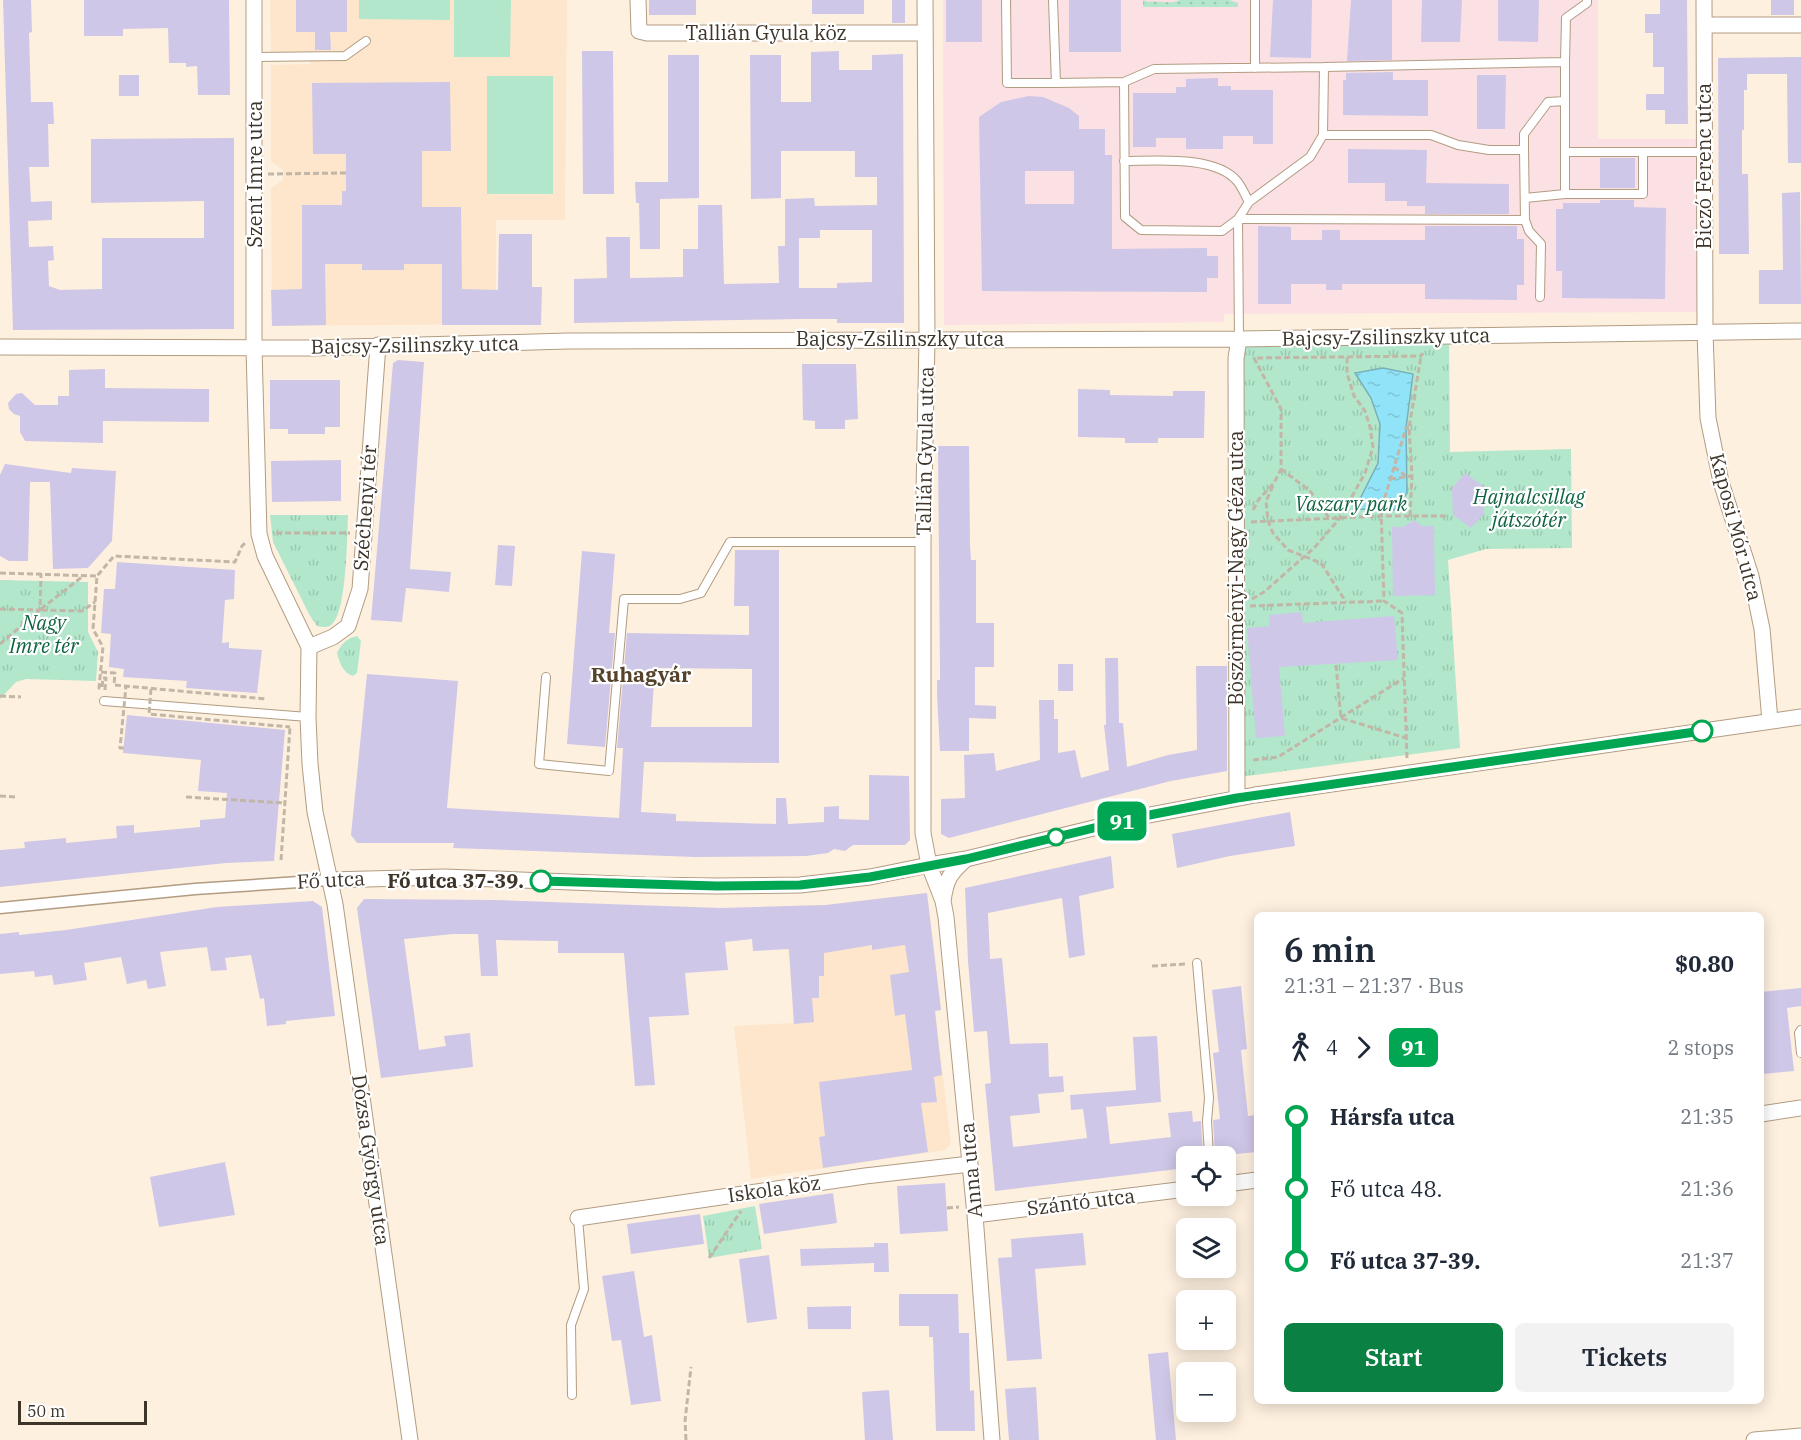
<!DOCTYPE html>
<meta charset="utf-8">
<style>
:root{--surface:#fff;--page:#f2f2f3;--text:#1f2937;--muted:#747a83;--accent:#0b8043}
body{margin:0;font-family:"IBM Plex Serif",serif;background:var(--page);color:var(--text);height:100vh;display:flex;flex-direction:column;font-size:22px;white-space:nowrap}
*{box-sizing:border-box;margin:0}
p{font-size:20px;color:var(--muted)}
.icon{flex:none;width:33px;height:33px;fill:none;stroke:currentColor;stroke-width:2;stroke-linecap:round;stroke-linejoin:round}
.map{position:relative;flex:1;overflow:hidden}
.sheet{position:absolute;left:1254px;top:912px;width:510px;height:492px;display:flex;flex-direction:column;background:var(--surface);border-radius:9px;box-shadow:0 3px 15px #0003}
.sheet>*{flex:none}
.badge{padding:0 12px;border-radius:9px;font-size:21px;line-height:39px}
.buttons{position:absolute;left:1176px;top:1146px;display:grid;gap:12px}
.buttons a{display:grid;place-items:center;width:60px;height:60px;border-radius:9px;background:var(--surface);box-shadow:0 3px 15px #0003;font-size:30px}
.scale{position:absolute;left:18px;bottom:15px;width:129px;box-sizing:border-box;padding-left:6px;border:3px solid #3e352a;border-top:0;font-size:16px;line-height:21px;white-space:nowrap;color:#3e352a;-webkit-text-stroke:4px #fff;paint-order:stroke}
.map>.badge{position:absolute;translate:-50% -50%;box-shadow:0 0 0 3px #fff}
.legs{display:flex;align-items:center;gap:9px;height:66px;padding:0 30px;font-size:20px}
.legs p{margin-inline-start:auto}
.overview{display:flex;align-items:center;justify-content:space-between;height:102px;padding:0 30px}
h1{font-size:33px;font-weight:600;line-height:45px}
.button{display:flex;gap:12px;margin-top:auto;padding:12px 30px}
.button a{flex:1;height:69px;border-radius:9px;background:var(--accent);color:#fff;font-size:24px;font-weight:600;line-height:69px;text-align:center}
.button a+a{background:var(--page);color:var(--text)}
ul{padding:0 30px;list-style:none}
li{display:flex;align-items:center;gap:21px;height:72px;font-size:22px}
li i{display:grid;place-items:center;width:9px;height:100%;margin:0 8px;background:currentColor}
li i::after{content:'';width:15px;height:15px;margin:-8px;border:4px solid;border-radius:50%;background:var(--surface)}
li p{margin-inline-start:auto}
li:first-child i{background:linear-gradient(#0000 50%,currentColor 0)}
li:last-child i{background:linear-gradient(currentColor 50%,#0000 0)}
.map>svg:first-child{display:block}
</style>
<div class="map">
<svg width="1801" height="1440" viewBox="0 0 1801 1440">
<defs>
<pattern id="grass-dots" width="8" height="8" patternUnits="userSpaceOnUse" patternTransform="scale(1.5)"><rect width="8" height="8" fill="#b2e7cb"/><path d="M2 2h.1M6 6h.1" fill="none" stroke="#9ac7ae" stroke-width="1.8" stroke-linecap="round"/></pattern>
<pattern id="park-tufts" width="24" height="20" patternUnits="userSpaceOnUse" patternTransform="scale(1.5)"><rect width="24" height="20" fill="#b2e7cb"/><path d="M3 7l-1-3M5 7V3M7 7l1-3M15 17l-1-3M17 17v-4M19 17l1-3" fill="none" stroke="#9ac7ae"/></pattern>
<pattern id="water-ripples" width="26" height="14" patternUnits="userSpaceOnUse" patternTransform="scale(1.5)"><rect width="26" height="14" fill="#91e4f8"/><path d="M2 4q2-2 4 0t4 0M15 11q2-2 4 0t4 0" fill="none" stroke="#7ec4d5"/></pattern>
</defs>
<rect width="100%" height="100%" fill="#fef0df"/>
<!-- built -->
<path fill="#fde6cb" d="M270,0H567L565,220H496V324L272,326L271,188L283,180V170L271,161V65L311,64V52L271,53Z
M927,893L941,1010L935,1011L951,1144L945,1150L751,1179L734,1026L794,1023L789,958L781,906L826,905Z"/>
<!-- medical -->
<path fill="#fbe0e4" d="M943,0H1598V139H1697V312L1224,314V322L944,325Z"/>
<!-- grass -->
<path fill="url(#grass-dots)" d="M1143,0L1149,2C1159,0 1170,5 1180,0H1229L1238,3V7H1143Z"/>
<!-- park -->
<path fill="url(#park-tufts)" d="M1449,336L1450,452L1571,449L1572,548L1486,549L1448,560L1460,748L1239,777V339Z
M270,515H348C347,536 347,614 331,625C327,628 322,627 317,626L309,614L273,542Z
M0,580L88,582V632L98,652L96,681L26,679L16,682L0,699Z
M357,636L361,641L357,673L353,676C342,672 340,663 337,653C341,644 347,638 357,636Z
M755,1206L762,1249L709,1258L703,1216Z"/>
<!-- garden -->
<path fill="#b2e7cb" d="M359,0H450V20L359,19Z
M454,0H511L510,57H454Z
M487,76H553V194H487Z"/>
<!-- water -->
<path fill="url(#water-ripples)" stroke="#78b0ba" stroke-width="1.5" d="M1383,368L1413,374L1406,428L1407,493L1394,510L1355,509L1378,463L1380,424L1371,398L1355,373Z"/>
<!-- building -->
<path fill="#cfc7e7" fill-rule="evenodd" d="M3,0H31L32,32L29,33L31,102H53L54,124H48L49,167H29L31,202L52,201V220L28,221L29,247L53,246L54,260L48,261L49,286L60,290L102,289V238H204V201L91,203V139L234,138V329L13,330Z
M84,0H229L230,95H198L197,66L186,67V63H169L168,28L123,29V36H84Z
M296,0H347V32H330L331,50H315V32H296Z
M649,0H696V15H649Z
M812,0H864V14H812Z
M892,0H905V23H892Z
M946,0H982V42H946Z
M1069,0H1121V52H1069Z
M1273,0H1312L1311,58L1270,57Z
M1351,0H1392V60L1347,61Z
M1422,0H1462L1460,42H1421Z
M1498,0H1539L1538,42L1498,41Z
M1660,0H1687L1688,124H1665V110H1646V94H1664V67H1653V33H1645V14H1660Z
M1771,0H1794V15H1771Z
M582,51H613L614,194H583Z
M839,51V70H872V55L903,54L904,323H837V319H799L574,323V279L607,278L606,237H630V278L683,277V249H698V205H722L724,284L779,283L778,246H785V199L814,198L815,206L877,205V177H855V151H781V198L751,199L750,55H781V102H811V52ZM820,230H872V282L837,283V288H799V238H820Z
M668,55H699V198L660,199V249H640L639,203H636L635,182H668Z
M1801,57V163H1788L1787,74H1747V90H1744V130H1742V174H1748L1749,254H1719L1718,58Z
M1393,72V80H1428V116L1343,115V80H1346V73Z
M119,75H139V96H119Z
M1477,75H1506L1505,129H1477Z
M1218,78V86H1231V90H1273V144H1253V136H1223V149H1186V138H1156V147H1133V93H1176V87H1186V79Z
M450,82L451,151H422V207H461L462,289L498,290L499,234H532V287H542L541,325H442V264H404V270H362V264H325L326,325L272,326L271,290L302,289V205H342V191H346V154H313L312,83Z
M1029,96L1043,97L1069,108L1079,116V129H1105V155H1112V249L1207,248V256H1218V278H1207V292L982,291L979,117L1001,102ZM1025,171H1074V204H1025Z
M1348,149L1427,150L1426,183L1509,184V214H1425V206H1407V201H1385V183H1348Z
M1600,158H1635V188H1600Z
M1800,192L1801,304H1759V270H1783L1782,193Z
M1600,200H1634V207L1666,208L1665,299L1562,298V271H1556V209H1563V203H1600Z
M1258,226L1291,227V240H1322V230H1340V240H1425V226H1517V239H1524V285H1517V300L1425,299V284H1342V290H1326V284H1291V304H1258Z
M398,360L424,362L410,569L451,572L449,592L406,588L402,622L371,620L393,363Z
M802,364H856L858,419L845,420V429H815V421L803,420Z
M105,369V388L209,389V422L103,421V443L25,441L20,432V416L14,414L9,409L8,403L16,394L22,393L35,405H58V396H69V370Z
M270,380H340V427H325V434H288V429H270Z
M1078,389L1110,390V395L1173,396V391H1205L1204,438H1158V443H1125V438L1078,437Z
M938,446H969L970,545L971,560H976V623H994V667H975V705L996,706V719L969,718V751H940L937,695V680H940V672Z
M341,460V501L272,502L271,461Z
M5,464L71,473L72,468L116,471L112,541L88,568L53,569L50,482H30L28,561H9L0,556V475Z
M1465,473L1483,486L1484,514L1471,528L1453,515L1452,488Z
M1414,520L1422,526H1434L1435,595L1393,596L1392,527H1403Z
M498,545L515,546L512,586L495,585Z
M735,550H779V763L644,762L641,812L676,814V821L776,824V798H786L788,824L824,822V807L839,806V819L869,820V775L909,776L910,840L905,845H853L845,851L834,849L828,853L806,856L695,857L453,848L454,843H357L351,835L367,674L458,681L447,808L619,818L623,748H617L627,633L749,635V606H734ZM655,668L752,669V727H651Z
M582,551L615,554L609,633H615L605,747L567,744Z
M117,562L235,570L234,599L225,600L222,643L229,642V648L262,650L257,693L186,688L187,681L123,677L124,669L109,667L111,634L101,633L104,589H115Z
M1302,612L1303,623L1394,616L1398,660L1279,667L1285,736L1256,738L1247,628L1270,626L1269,615Z
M1105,658H1118L1119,723H1123L1127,767L1168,755L1197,750L1196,666H1227V771L1171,781L949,838L941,834V799L965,798L964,755L994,753L996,771L1040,760L1039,700H1054V719H1058V753L1075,750L1081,778L1109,770L1104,725H1106Z
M1058,664H1073V691H1058Z
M127,715L285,730L274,861L226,863L0,887V850L25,848L24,842L66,838V843L117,838L116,826L134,825V833L200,827V820L225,818L227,793L198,791L201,760L123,753Z
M1290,812L1295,846L1230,856L1177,868L1172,834Z
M1111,856L1114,888L1079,896L1085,955L1069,958L1062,898L988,913L990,959L1002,958L1010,1044L1048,1043L1049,1077L1063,1076L1064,1092L1038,1094L1040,1113L1010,1116L1013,1147L1087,1138L1083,1109L1071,1110L1070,1095L1136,1090L1133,1037L1157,1036L1161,1102L1106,1107L1110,1144L1171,1137L1168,1113L1192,1111L1193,1122L1201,1121L1203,1156H1186V1168L995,1191L985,1084L991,1083L987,1031L974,1032L968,961L965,888Z
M927,893L941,1010L935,1011L942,1075L934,1077L937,1102L921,1103L928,1152L823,1168L819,1137L825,1136L819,1082L912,1070L905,1014L895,1016L890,975L909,972L905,945L872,950V945L824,953V976H819V998H812L814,1022L794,1024L789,949L753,951L752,939L725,942L728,970L685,973L689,1015L649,1017L655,1085L635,1086L624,953H558V941L496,940L498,976H481L478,934H453L404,939L419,1050L446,1046L444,1036L470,1033L473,1067L381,1078L357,908L364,899L494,900L721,908L826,905Z
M313,901L322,907L335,1016L286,1021V1024L267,1026L264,998L260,999L251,955L225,958L227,970L211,971L207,947L160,952L166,986L148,989L146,980L127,984L121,957L84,963L87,980L54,985L52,975L35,977L34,971L0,974V934L19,932V935L66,930L217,907Z
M1241,986L1247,1049L1241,1050L1248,1116L1257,1115V1152L1215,1156L1213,1120L1220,1119L1213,1053L1219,1052L1212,990Z
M1801,988V1006L1787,1008L1794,1071L1763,1074L1761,1057V992Z
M225,1162L235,1215L159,1227L150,1177Z
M945,1183L948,1231L900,1234L897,1186Z
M833,1193L837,1223L764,1234L759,1204Z
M700,1214L704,1244L631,1254L627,1224Z
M1083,1233L1086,1265L1035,1269L1042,1359L1007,1361L998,1258L1012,1257L1011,1239Z
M874,1243H888L889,1272H874V1263L801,1266L800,1249L874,1247Z
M769,1255L777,1319L747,1323L739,1259Z
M634,1271L644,1337L652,1335L661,1401L631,1405L621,1340L612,1341L602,1276Z
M899,1294H958L959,1333H969L970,1391L974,1390L975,1431H936L933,1337H929V1326H899Z
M851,1306V1329H808L807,1307Z
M1168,1352L1176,1440H1156L1148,1354Z
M1036,1387L1039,1440H1009L1005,1389Z
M889,1390L893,1440H865L862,1392Z"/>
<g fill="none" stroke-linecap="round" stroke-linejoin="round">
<defs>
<path id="service" d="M1006,0L1007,83H1056
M1053,0L1056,83L1124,82L1125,217L1141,230L1222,231L1238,219L1239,339
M1255,0V68
M255,57L345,56L366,41
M1565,62L1566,18L1587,3V0
M1124,82L1154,69L1324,67
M1323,135L1324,67L1565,62V194L1525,198
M1524,150V134L1548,102L1565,101
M1565,152H1704
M1124,161C1155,161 1215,155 1237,181C1242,187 1245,195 1249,202
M1565,194H1643V152
M1238,219L1249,202L1310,157L1323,135H1431L1458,145L1489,150H1524L1525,220
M1238,219L1525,220L1529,231L1541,244L1540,297
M546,677L539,764L609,771L624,599H680L701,593L730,542H923
M104,701L308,717
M1197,963L1209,1098L1207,1121L1209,1156
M1801,1030L1799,1033L1801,1053
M572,1395L571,1325L584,1289L578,1218"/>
<path id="pedestrian" d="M0,908L195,889L329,880"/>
<path id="minor" d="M254,0V348L259,534L265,556L309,647L308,717L310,764L315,812L335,904L410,1440
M638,0L639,31L647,33H924
M925,0L927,339L923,542V833L929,865L943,901L946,917L975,1215L992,1440
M1704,0L1705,332L1708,418L1721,482L1751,576L1762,629L1770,721
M1704,25H1801
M0,347L311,348L568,341L1239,339L1801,331
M309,647L333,637L348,626L360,589L378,345
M1237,798L1236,358L1239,339
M329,880L444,877L645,885L717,886L800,885L870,877L929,865L966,859L1139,817L1255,795L1801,717
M943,901C946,879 950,873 966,859
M1761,1114L1801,1108
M1226,1184L1257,1180
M975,1215L1186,1189
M578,1218L865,1176L970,1164
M1754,1440L1801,1436"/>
</defs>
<!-- service casing -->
<use href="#service" stroke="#b29c82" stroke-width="10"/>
<!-- pedestrian casing -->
<use href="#pedestrian" stroke="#b29c82" stroke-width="13"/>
<!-- minor casing -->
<use href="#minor" stroke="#b29c82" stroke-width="17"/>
<!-- path -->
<path stroke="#c2b6a7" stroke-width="3" stroke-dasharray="6 3" stroke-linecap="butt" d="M268,174L346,173
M1394,467L1406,476
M1281,469L1310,491L1329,518
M1390,479L1412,476L1409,428L1421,356
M1273,486L1266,501L1268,521L1273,533L1288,550L1321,563L1346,602
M1253,510L1259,499L1274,483L1281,469V409L1254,358L1421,356L1423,353
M1410,516L1412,476
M1251,522L1381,516H1447
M276,533H350
M0,573L97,576
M1252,599L1264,592L1315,547L1340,518L1365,473L1373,447L1370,427L1365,411L1354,396L1347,373V356
M1250,606L1384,601
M0,609L40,610L41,574
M41,609L83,576
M0,644L40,610L82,611L95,602
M1336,665L1341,718L1406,738
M101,672L115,673L114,685L267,699
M105,690L106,678H103L102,688H99L103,647L93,629L97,576L114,556L235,562L242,546L245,543
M0,696L21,697
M1407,758L1402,613L1384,601L1381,510L1406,428H1409
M1253,760L1278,757L1404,678
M0,796L16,797
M186,797L285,803
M281,860L290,727
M1152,966L1186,964
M947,1208L959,1207
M709,1258L741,1211
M686,1440L685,1421L691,1367"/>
<!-- service -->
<use href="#service" stroke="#fff" stroke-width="8"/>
<!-- pedestrian -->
<use href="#pedestrian" stroke="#fff" stroke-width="10"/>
<!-- minor -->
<use href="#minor" stroke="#fff" stroke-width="15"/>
<!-- path-bridge -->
<path stroke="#c2b6a7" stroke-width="3" stroke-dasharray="6 3" stroke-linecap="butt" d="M151,689L149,714L290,727
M124,748H120L126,686"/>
</g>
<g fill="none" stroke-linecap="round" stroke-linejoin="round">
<defs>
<path id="line-1" d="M541,881L717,886L800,885L870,877L966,859L1139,817L1237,798L1702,731"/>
</defs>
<!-- line-1 casing -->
<use href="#line-1" stroke="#fff" stroke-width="14"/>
<!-- line-1 -->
<use href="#line-1" stroke="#00a651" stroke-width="9"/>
</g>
<!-- markers -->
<g fill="#fff" stroke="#00a651" stroke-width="3">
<circle cx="1702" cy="731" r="10"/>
<circle cx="1056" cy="837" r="8"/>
<circle cx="541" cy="881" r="10"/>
</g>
<g text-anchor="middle" stroke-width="4.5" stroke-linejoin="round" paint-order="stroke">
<!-- street labels -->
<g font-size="20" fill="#3e352a" stroke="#fff">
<text x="766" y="40">Tallián Gyula köz</text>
<text transform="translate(1704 166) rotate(-90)" y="7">Biczó Ferenc utca</text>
<text transform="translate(255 174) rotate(-90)" y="7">Szent Imre utca</text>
<text transform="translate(1386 337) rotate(-1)" y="7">Bajcsy-Zsilinszky utca</text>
<text x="900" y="346">Bajcsy-Zsilinszky utca</text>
<text transform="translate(415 345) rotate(-1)" y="7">Bajcsy-Zsilinszky utca</text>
<text transform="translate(925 451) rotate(-89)" y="7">Tallián Gyula utca</text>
<text transform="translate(365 508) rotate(-86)" y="7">Széchenyi tér</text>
<text transform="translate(1736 527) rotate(75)" y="7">Kaposi Mór utca</text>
<text transform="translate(1236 568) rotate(-90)" y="7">Böszörményi-Nagy Géza utca</text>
<text transform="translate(331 880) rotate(-3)" y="7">Fő utca</text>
<text transform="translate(371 1160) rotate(82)" y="7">Dózsa György utca</text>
<text transform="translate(971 1170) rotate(-95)" y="7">Anna utca</text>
<text transform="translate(774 1189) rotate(-8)" y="7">Iskola köz</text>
<text transform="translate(1081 1202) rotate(-7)" y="7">Szántó utca</text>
</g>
<!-- park labels -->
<g font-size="20" font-style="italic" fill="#106342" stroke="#fff">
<text x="1529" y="504">Hajnalcsillag<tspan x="1529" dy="23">játszótér</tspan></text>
<text x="1351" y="511">Vaszary park</text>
<text x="44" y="630">Nagy<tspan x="44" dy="23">Imre tér</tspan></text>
</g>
<!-- stop labels -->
<g font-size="20" font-weight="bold" fill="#3e352a" stroke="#fff" text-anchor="end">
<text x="524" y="888">Fő utca 37-39.</text>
</g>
<!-- neighbourhood labels -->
<g font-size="21" font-weight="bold" fill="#55422a" stroke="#fff">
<text x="641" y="682">Ruhagyár</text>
</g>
</g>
</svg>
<div class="buttons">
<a><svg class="icon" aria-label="locate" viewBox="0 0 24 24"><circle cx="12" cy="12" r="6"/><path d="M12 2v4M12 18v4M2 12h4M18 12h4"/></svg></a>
<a><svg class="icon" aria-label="layers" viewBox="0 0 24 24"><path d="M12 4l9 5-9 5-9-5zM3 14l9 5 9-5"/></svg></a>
<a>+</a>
<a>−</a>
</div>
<div class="scale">50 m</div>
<b class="badge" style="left:1122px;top:821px;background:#00a651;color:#fff">91</b>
<section class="sheet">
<div class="overview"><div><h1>6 min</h1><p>21:31 – 21:37 · Bus</p></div><b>$0.80</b></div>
<div class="legs"><svg class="icon" aria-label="walk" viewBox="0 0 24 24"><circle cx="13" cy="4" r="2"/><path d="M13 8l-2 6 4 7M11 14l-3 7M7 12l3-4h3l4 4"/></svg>4<svg class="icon" aria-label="forward" viewBox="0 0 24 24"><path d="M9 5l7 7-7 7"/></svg><b class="badge" style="background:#00a651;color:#fff">91</b><p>2 stops</p></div>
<ul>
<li><i style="color:#00a651"></i><b>Hársfa utca</b><p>21:35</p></li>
<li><i style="color:#00a651"></i><span>Fő utca 48.</span><p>21:36</p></li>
<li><i style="color:#00a651"></i><b>Fő utca 37-39.</b><p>21:37</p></li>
</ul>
<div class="button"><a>Start</a><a>Tickets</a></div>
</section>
</div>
